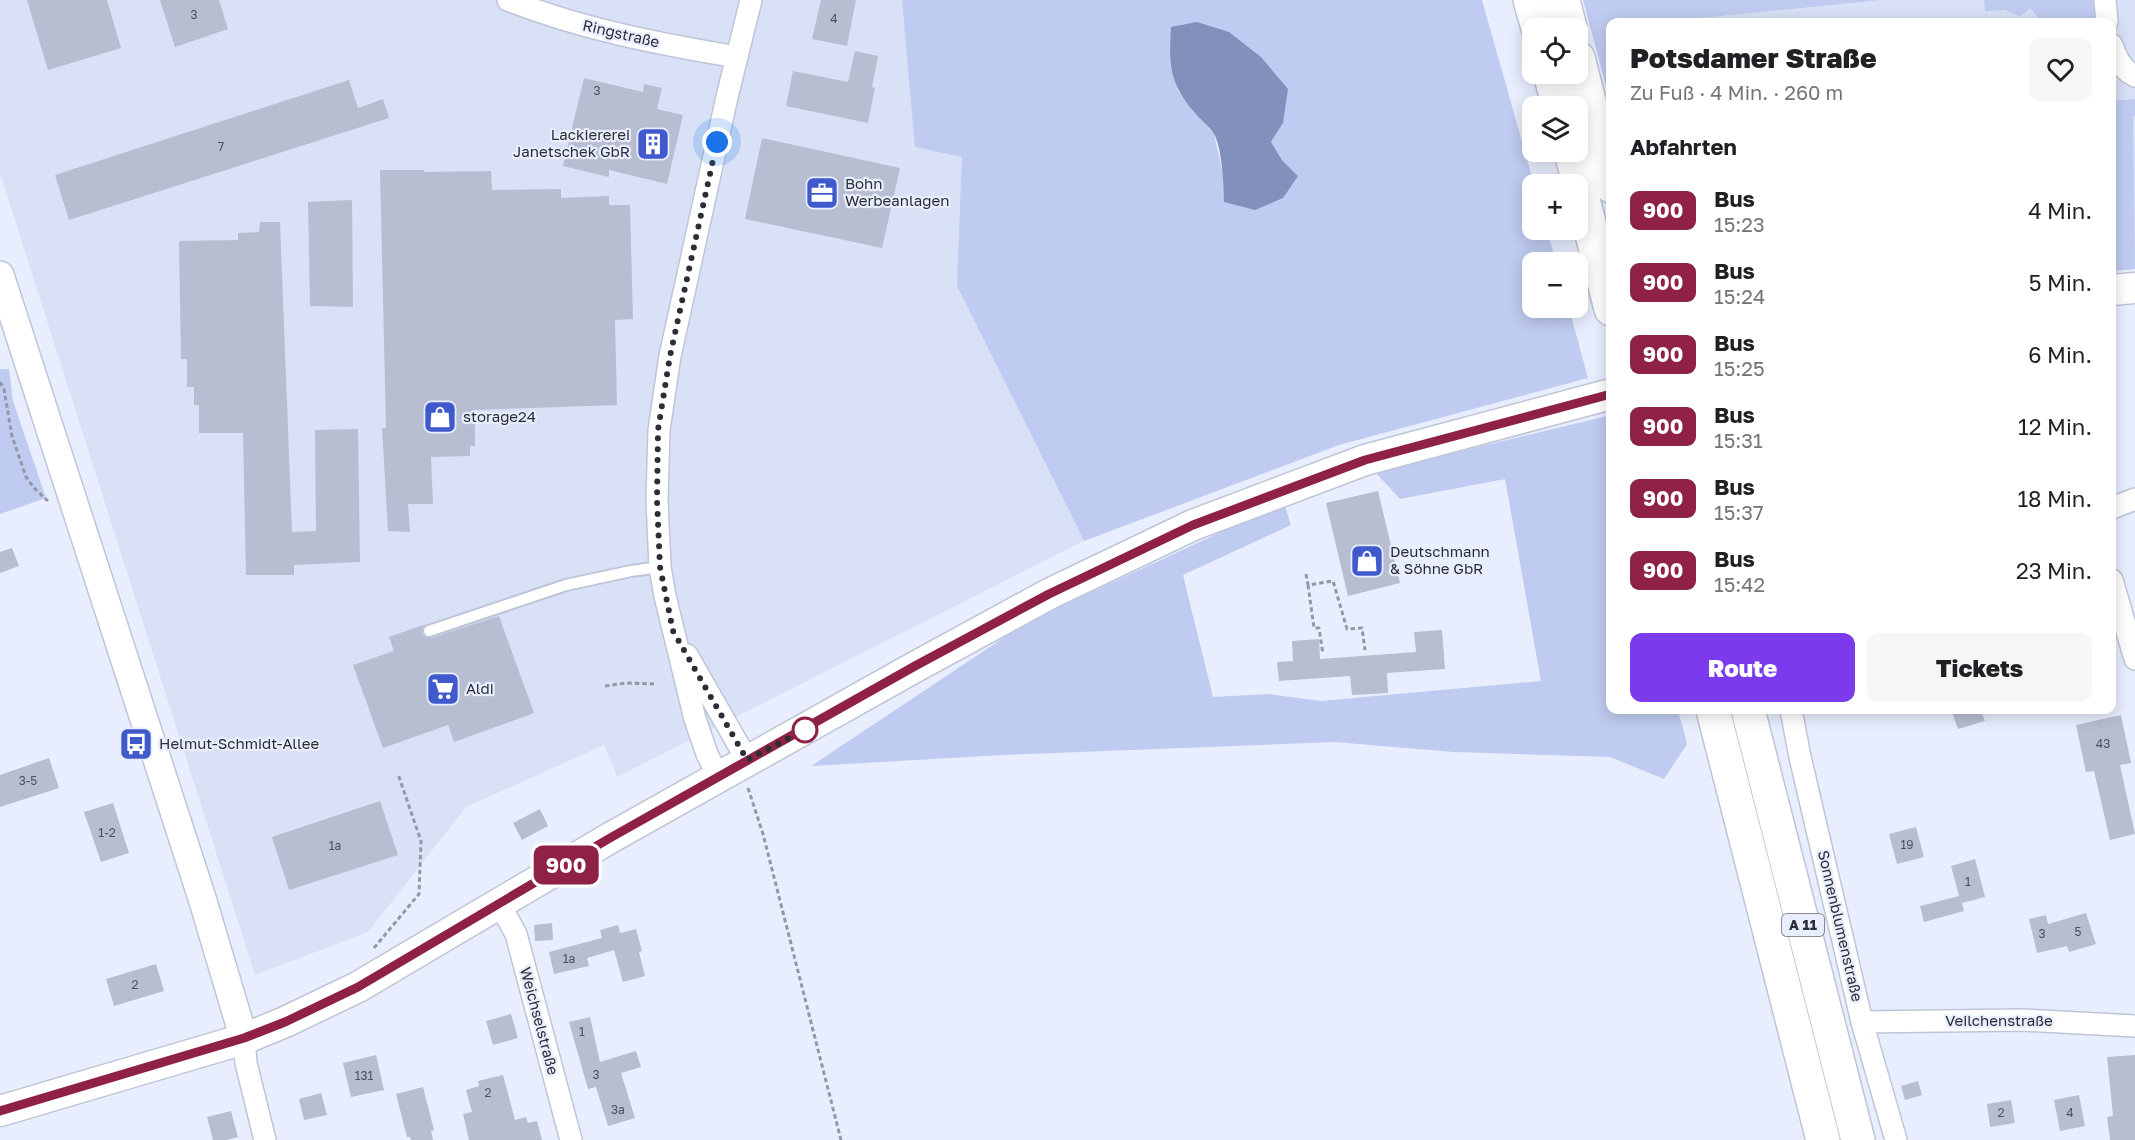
<!DOCTYPE html>
<html lang="de">
<meta charset="utf-8">
<style>
:root{--surface:#fff;--page:#f6f6f6;--text:#202124;--muted:#757577;--accent:#7c3aed}
body{margin:0;font-family:"Golos Text",sans-serif;background:var(--page);color:var(--text);height:100vh;display:flex;flex-direction:column;font-size:22px;white-space:nowrap}
*{box-sizing:border-box;margin:0}
p{font-size:20px;color:var(--muted)}
.icon{flex:none;width:33px;height:33px;fill:none;stroke:currentColor;stroke-width:2;stroke-linecap:round;stroke-linejoin:round}
.map{position:relative;flex:1;overflow:hidden}
.details{position:absolute;left:1606px;top:18px;width:510px;height:696px;display:flex;flex-direction:column;background:var(--surface);border-radius:12px;box-shadow:0 3px 15px #0003}
.details>*{flex:none}
.badge{padding:0 12px;border-radius:9px;font-size:21px;line-height:39px}
.controls{position:absolute;left:1522px;top:18px;display:grid;gap:12px}
.controls a{display:grid;place-items:center;width:66px;height:66px;border-radius:12px;background:var(--surface);box-shadow:0 3px 15px #0003;font-size:30px}
.you{position:absolute;width:30px;height:30px;margin:-15px;border:4px solid #fff;border-radius:50%;background:#1a73e8;box-shadow:0 0 0 9px #1a73e833}
.map>.badge{position:absolute;translate:-50% -50%;box-shadow:0 0 0 3px #fff}
h2{padding:0 24px;font-size:22px;line-height:54px}
.round{display:grid;place-items:center;flex:none;width:63px;height:63px;border-radius:12px;background:var(--page)}
.overview{display:flex;align-items:center;justify-content:space-between;height:102px;padding:0 24px}
h1{font-size:28px;font-weight:800;line-height:45px}
.primary-button{display:flex;gap:12px;margin-top:auto;padding:12px 24px}
.primary-button a{flex:1;height:69px;border-radius:12px;background:var(--accent);color:#fff;font-size:24px;font-weight:800;line-height:69px;text-align:center}
.primary-button a+a{background:var(--page);color:var(--text)}
ul{padding:0;list-style:none}
li{display:flex;align-items:center;gap:18px;height:72px;padding:0 24px}
li div{flex:1}
li b{display:block;font-size:22px}
li em{font-style:normal}
li .badge{min-width:66px;font-weight:700;text-align:center}
.map>svg:first-child{display:block}
</style>
<div class="map">
<svg width="2135" height="1140" viewBox="0 0 2135 1140">
<rect width="100%" height="100%" fill="#e8eefe"/>
<!-- built -->
<path fill="#d9e1f6" d="M0,0H1000L957,286L1084,541L617,777L604,745L466,807L368,932L255,975L0,173Z
M1672,0H2135V269L2112,271V22H1679Z"/>
<!-- green -->
<path fill="#bfcbf0" fill-rule="evenodd" d="M902,0H1482L1534,184L1533,230H1547L1556,262H1533V308H1569L1588,378L1339,445L1084,541L957,286L962,157L915,147ZM1176,88L1283,123L1271,142L1282,160L1298,176L1224,202V178L1214,134L1194,112Z
M1583,0H1880L1679,20V22H1611V105Z
M1984,0H2097L2099,22H2042L2030,8L2020,16L2005,10L1985,11Z
M2135,99V116H2133L2135,269L2112,271V101Z
M0,369H9L13,401L46,498L0,514Z
M1607,416L1611,431V710H1678L1687,744L1664,779L1610,757L1454,752L1335,742L1003,755L811,766L1029,621L1284,503L1291,525L1183,575L1213,697L1269,694L1321,701L1541,681L1505,479L1400,499L1375,472Z"/>
<!-- water -->
<path fill="#8291bc" d="M1197,22L1229,32L1261,57L1288,89L1283,123L1271,142L1282,160L1298,176L1283,198L1255,210L1224,202C1224,186 1222,147 1214,134C1209,126 1200,120 1195,113C1169,83 1169,65 1171,27Z"/>
<!-- building -->
<path fill="#b7bed1" d="M27,0H107L121,48L48,70Z
M160,0H219L228,29L175,47Z
M821,0H856L847,46L812,39Z
M855,51L878,56L872,87L875,88L868,123L786,106L793,71L848,82Z
M584,78L643,92L644,84L662,88L657,109L683,115L667,184L609,170V177L563,166Z
M349,80L358,108L383,99L389,118L69,220L55,175Z
M762,138L900,168L882,248L745,219Z
M380,170H424V172L491,171L492,190L561,189V198L609,196V205H630L633,319L615,320L617,405L475,410V446H470V456L431,457L433,504H408L410,532L388,531L382,428H386Z
M352,200L353,307L310,306L308,202Z
M260,222H280L292,532L316,531L315,430L358,429L360,562L294,565V575H246L243,433H199V405H194V387H187V359H181L179,241L238,240V233L259,232Z
M1378,491L1400,583L1348,596L1326,503Z
M12,548L19,566L0,573V552Z
M499,616L534,713L454,742L448,725L383,748L353,665L394,651L389,637L426,624L423,627L422,633L425,637L431,638Z
M1442,630L1445,669L1387,673L1388,693L1352,695L1350,676L1279,681L1277,662L1293,661L1292,641L1319,639L1320,659L1416,652L1414,632Z
M1960,710H1981L1985,721L1958,729L1952,712Z
M2121,715L2131,763L2120,765L2135,834L2110,840L2094,771L2086,772L2076,725Z
M49,758L59,788L0,807V775Z
M380,801L398,855L289,890L272,837Z
M113,803L129,853L101,862L84,812Z
M540,809L548,826L522,840L513,823Z
M1916,827L1924,857L1897,864L1889,834Z
M1975,859L1985,897L1962,903L1964,911L1924,922L1920,906L1959,896L1951,866Z
M2086,913L2096,944L2069,952L2067,946L2037,953L2029,919L2046,915L2048,924Z
M552,923L553,940L535,941L534,925Z
M618,925L620,933L636,929L642,951L639,952L645,976L623,982L614,950L587,958L589,966L554,974L549,952L602,938L600,930Z
M156,964L164,991L114,1006L106,979Z
M511,1014L518,1038L493,1045L486,1021Z
M590,1017L600,1062L636,1051L641,1067L621,1073L635,1118L608,1126L596,1087L588,1089L569,1022Z
M376,1055L384,1090L351,1097L343,1063Z
M2135,1055V1140H2110L2107,1117L2113,1116L2107,1057Z
M503,1075L515,1120L526,1117L528,1123L537,1121L542,1140H469L463,1114L472,1112L466,1090L479,1086L478,1081Z
M1918,1081L1922,1095L1905,1100L1901,1086Z
M423,1087L434,1130L431,1131L433,1140H411L410,1137H407L396,1094Z
M321,1093L327,1115L304,1120L299,1099Z
M2079,1095L2085,1126L2060,1131L2054,1100Z
M2011,1100L2015,1123L1990,1127L1987,1104Z
M231,1111L238,1137L227,1140H213L207,1117Z"/>
<g fill="none" stroke-linecap="round" stroke-linejoin="round">
<defs>
<path id="service" d="M429,631L566,585L631,571L660,567"/>
<path id="minor" d="M508,0C581,29 659,44 737,57
M2105,0L2107,22
M2112,45C2116,58 2122,70 2135,76
M2112,508L2135,499
M2112,580L2135,659
M687,655L747,760
M1791,710L1800,757L1862,1022L1896,1140
M718,776L707,754L695,719L665,596L660,567L657,500L659,430L670,356L727,97L751,0
M500,905L516,934L571,1140
M1862,1022L2022,1020L2135,1026
M244,1039L246,1063L265,1140"/>
<path id="tertiary" d="M0,275L202,898L244,1039"/>
<path id="secondary" d="M2112,290L2135,288
M0,1111L244,1039L285,1022L358,987L610,838L915,667L1049,594L1193,525L1365,460L1611,394"/>
<path id="motorway" d="M1530,0L1538,28
M1563,0L1570,28
M1578,58L1611,186
M1550,74L1559,106
M1571,152L1611,309
M1713,710L1823,1140
M1748,710L1858,1140"/>
</defs>
<!-- service casing -->
<use href="#service" stroke="#bec5d8" stroke-width="14"/>
<!-- minor casing -->
<use href="#minor" stroke="#bec5d8" stroke-width="24"/>
<!-- tertiary casing -->
<use href="#tertiary" stroke="#bec5d8" stroke-width="30"/>
<!-- secondary casing -->
<use href="#secondary" stroke="#bec5d8" stroke-width="33"/>
<!-- motorway casing -->
<use href="#motorway" stroke="#bec5d8" stroke-width="36"/>
<!-- path -->
<path stroke="#9398a4" stroke-width="3" stroke-dasharray="4.5 3" stroke-linecap="butt" d="M0,382L4,389L12,436L26,477L34,488L48,501
M1306,574L1308,585L1333,581L1347,629L1362,628L1365,650
M1308,585L1314,628H1319L1323,654
M605,686L626,683L654,684
M748,788L763,834L841,1140
M374,948L419,894L421,841L398,774"/>
<!-- service -->
<use href="#service" stroke="#fff" stroke-width="10"/>
<!-- minor -->
<use href="#minor" stroke="#fff" stroke-width="21"/>
<!-- tertiary -->
<use href="#tertiary" stroke="#fff" stroke-width="27"/>
<!-- secondary -->
<use href="#secondary" stroke="#fff" stroke-width="30"/>
<!-- motorway -->
<use href="#motorway" stroke="#fff" stroke-width="33"/>
</g>
<g fill="none" stroke-linecap="round" stroke-linejoin="round">
<defs>
<path id="line" d="M0,1111L244,1038L285,1022L358,987L610,838L915,666L1049,594L1193,525L1365,460L1611,394"/>
</defs>
<!-- line casing -->
<use href="#line" stroke="#fff" stroke-width="14"/>
<!-- line -->
<use href="#line" stroke="#8e2145" stroke-width="9"/>
<!-- walk -->
<path stroke="#2c2e36" stroke-width="6" stroke-dasharray="0 10.8" d="M717,142L670,356L658,430L657,500L660,567L673,631L747,760L805,730"/>
</g>
<!-- icons -->
<defs>
<symbol id="building-square" viewBox="-11 -11 22 22"><rect x="-9" y="-9" width="18" height="18" rx="4" fill="#4059cc" stroke="#e8eefe"/><path d="M-4-6H4V6H1V3H-1V6H-4ZM-2.5-4.3h1.7v1.8h-1.7ZM.8-4.3h1.7v1.8H.8ZM-2.5-1h1.7V.8h-1.7ZM.8-1h1.7V.8H.8Z" fill="#fff"/></symbol>
<symbol id="office-square" viewBox="-11 -11 22 22"><rect x="-9" y="-9" width="18" height="18" rx="4" fill="#4059cc" stroke="#e8eefe"/><path d="M-6-3h4V-5.5h4V-3h4V5H-6ZM-1-4.5V-3h2v-1.5ZM-6 0V1H6V0Z" fill="#fff"/></symbol>
<symbol id="shop-square" viewBox="-11 -11 22 22"><rect x="-9" y="-9" width="18" height="18" rx="4" fill="#4059cc" stroke="#e8eefe"/><path d="M-5-2.5h2.3a2.7 3.5 0 0 1 5.4 0H5L5.5 6h-11ZM-1.5-2.5h3a1.5 2.3 0 0 0-3 0Z" fill="#fff"/></symbol>
<symbol id="supermarket-square" viewBox="-11 -11 22 22"><rect x="-9" y="-9" width="18" height="18" rx="4" fill="#4059cc" stroke="#e8eefe"/><path d="M-6-5.5h2.5l.6 2H6L4.5 2H-2.5L-4.4-4H-6ZM-1.5 3.2a1.3 1.3 0 1 0 .1 0ZM3 3.2a1.3 1.3 0 1 0 .1 0Z" fill="#fff"/></symbol>
<symbol id="bus-square" viewBox="-11 -11 22 22"><rect x="-9" y="-9" width="18" height="18" rx="4" fill="#4059cc" stroke="#e8eefe"/><path d="M-5-6H5V4H4V6H2V4H-2V6H-4V4H-5ZM-3.5-4V0h7V-4ZM-3.5 1.2v1.5H-2V1.2ZM2 1.2v1.5H3.5V1.2Z" fill="#fff"/></symbol>
</defs>
<g fill-rule="evenodd">
<use href="#building-square" x="634" y="125" width="38" height="38"/>
<use href="#office-square" x="803" y="174" width="38" height="38"/>
<use href="#shop-square" x="421" y="398" width="38" height="38"/>
<use href="#shop-square" x="1348" y="542" width="38" height="38"/>
<use href="#supermarket-square" x="424" y="670" width="38" height="38"/>
<use href="#bus-square" x="117" y="725" width="38" height="38"/>
</g>
<!-- markers -->
<circle fill="#fff" stroke="#8e2145" stroke-width="3" cx="805" cy="730" r="12"/>
<g text-anchor="middle" stroke-width="4.5" stroke-linejoin="round" paint-order="stroke">
<!-- number labels -->
<g font-size="12" fill="#4f525d">
<text x="194" y="19">3</text>
<text x="834" y="23">4</text>
<text x="597" y="95">3</text>
<text x="221" y="151">7</text>
<text x="2103" y="748">43</text>
<text x="28" y="785">3-5</text>
<text x="107" y="837">1-2</text>
<text x="1907" y="849">19</text>
<text x="335" y="850">1a</text>
<text x="1968" y="886">1</text>
<text x="2078" y="936">5</text>
<text x="2042" y="938">3</text>
<text x="569" y="963">1a</text>
<text x="135" y="989">2</text>
<text x="582" y="1036">1</text>
<text x="596" y="1079">3</text>
<text x="364" y="1080">131</text>
<text x="488" y="1097">2</text>
<text x="618" y="1114">3a</text>
<text x="2001" y="1117">2</text>
<text x="2070" y="1117">4</text>
</g>
<!-- shield labels -->
<rect fill="#e8eefe" stroke="#646872" stroke-width="1.5" x="1782" y="914" width="42" height="22" rx="4.5"/>
<g font-size="14" font-weight="bold" fill="#2c2e36">
<text x="1803" y="930">A 11</text>
</g>
<!-- street labels -->
<g font-size="15" fill="#2c2e36" stroke="#e8eefe">
<text transform="translate(621 34) rotate(13)" y="5">Ringstraße</text>
<text transform="translate(1840 926) rotate(77)" y="5">Sonnenblumenstraße</text>
<text transform="translate(539 1021) rotate(75)" y="5">Weichselstraße</text>
<text x="1999" y="1026">Veilchenstraße</text>
</g>
<!-- poi labels -->
<g font-size="15" fill="#2c2e36" stroke="#e8eefe" text-anchor="start">
<text x="630" y="140" text-anchor="end">Lackiererei<tspan x="630" dy="17">Janetschek GbR</tspan></text>
<text x="845" y="189">Bohn<tspan x="845" dy="17">Werbeanlagen</tspan></text>
<text x="463" y="422">storage24</text>
<text x="1390" y="557">Deutschmann<tspan x="1390" dy="17">&amp; Söhne GbR</tspan></text>
<text x="466" y="694">Aldi</text>
<text x="159" y="749">Helmut-Schmidt-Allee</text>
</g>
</g>
</svg>
<div class="controls">
<a><svg class="icon" aria-label="locate" viewBox="0 0 24 24"><circle cx="12" cy="12" r="6"/><path d="M12 2v4M12 18v4M2 12h4M18 12h4"/></svg></a>
<a><svg class="icon" aria-label="layers" viewBox="0 0 24 24"><path d="M12 4l9 5-9 5-9-5zM3 14l9 5 9-5"/></svg></a>
<a>+</a>
<a>−</a>
</div>
<div class="you" style="left:717px;top:142px"></div>
<b class="badge" style="left:566px;top:865px;background:#8e2145;color:#fff">900</b>
<section class="details">
<div class="overview"><div><h1>Potsdamer Straße</h1><p>Zu Fuß · 4 Min. · 260 m</p></div><a class="round"><svg class="icon" aria-label="heart" viewBox="0 0 24 24"><path d="M12 20l-8-8c-3-5 5-10 8-4 3-6 11-1 8 4z"/></svg></a></div>
<h2>Abfahrten</h2>
<ul>
<li><span class="badge" style="background:#8e2145;color:#fff">900</span><div><b>Bus</b><p>15:23</p></div><em>4 Min.</em></li>
<li><span class="badge" style="background:#8e2145;color:#fff">900</span><div><b>Bus</b><p>15:24</p></div><em>5 Min.</em></li>
<li><span class="badge" style="background:#8e2145;color:#fff">900</span><div><b>Bus</b><p>15:25</p></div><em>6 Min.</em></li>
<li><span class="badge" style="background:#8e2145;color:#fff">900</span><div><b>Bus</b><p>15:31</p></div><em>12 Min.</em></li>
<li><span class="badge" style="background:#8e2145;color:#fff">900</span><div><b>Bus</b><p>15:37</p></div><em>18 Min.</em></li>
<li><span class="badge" style="background:#8e2145;color:#fff">900</span><div><b>Bus</b><p>15:42</p></div><em>23 Min.</em></li>
</ul>
<div class="primary-button"><a>Route</a><a>Tickets</a></div>
</section>
</div>
